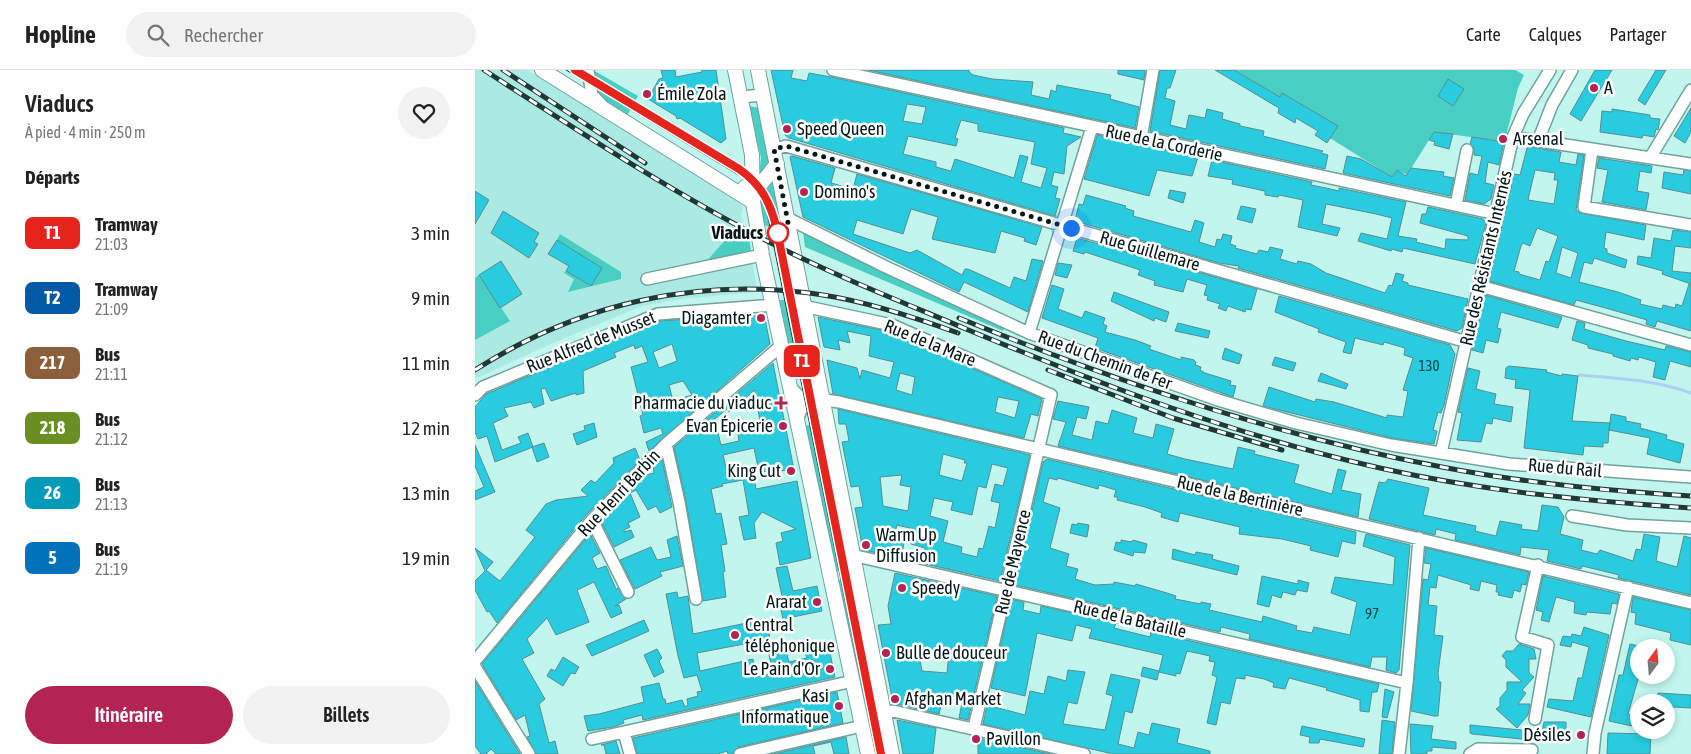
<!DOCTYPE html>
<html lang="fr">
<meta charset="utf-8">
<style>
:root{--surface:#fff;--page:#f2f2f2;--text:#222;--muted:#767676;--line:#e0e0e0;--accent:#b32354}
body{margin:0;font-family:"Asap Condensed",sans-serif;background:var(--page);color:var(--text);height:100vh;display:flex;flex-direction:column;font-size:19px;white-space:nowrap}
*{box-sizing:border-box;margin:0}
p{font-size:16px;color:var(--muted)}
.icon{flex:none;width:28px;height:28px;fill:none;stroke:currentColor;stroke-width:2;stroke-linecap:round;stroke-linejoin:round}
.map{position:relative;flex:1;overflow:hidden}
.side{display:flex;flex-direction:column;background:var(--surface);width:475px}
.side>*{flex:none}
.badge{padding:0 10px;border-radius:8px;font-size:18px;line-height:32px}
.needle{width:32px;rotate:16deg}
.tools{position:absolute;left:1155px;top:569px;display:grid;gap:10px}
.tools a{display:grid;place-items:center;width:45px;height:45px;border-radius:50%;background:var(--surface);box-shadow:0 2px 8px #0003;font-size:25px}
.you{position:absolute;width:25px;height:25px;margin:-12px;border:4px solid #fff;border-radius:50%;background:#1a73e8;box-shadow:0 0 0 8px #1a73e833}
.map>.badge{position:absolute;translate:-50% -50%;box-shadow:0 0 0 2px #fff}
h2{padding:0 25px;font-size:19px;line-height:45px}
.round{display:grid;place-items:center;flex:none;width:52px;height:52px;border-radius:26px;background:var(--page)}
.overview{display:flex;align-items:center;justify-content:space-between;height:85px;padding:0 25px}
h1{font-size:24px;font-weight:600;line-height:38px}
.primary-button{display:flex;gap:10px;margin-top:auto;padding:10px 25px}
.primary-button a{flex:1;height:58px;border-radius:30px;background:var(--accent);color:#fff;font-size:20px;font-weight:600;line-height:58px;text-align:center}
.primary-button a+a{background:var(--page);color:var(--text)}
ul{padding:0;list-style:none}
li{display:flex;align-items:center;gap:15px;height:65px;padding:0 25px}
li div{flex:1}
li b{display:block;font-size:19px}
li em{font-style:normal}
li .badge{min-width:55px;font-weight:700;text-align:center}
header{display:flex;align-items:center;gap:30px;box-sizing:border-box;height:70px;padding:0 25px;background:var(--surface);border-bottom:1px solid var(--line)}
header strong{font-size:24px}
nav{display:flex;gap:28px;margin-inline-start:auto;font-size:18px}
.search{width:350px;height:45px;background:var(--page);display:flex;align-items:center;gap:12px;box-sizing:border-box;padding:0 18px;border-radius:28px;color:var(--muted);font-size:19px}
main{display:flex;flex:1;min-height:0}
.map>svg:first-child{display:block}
</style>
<header>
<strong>Hopline</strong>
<div class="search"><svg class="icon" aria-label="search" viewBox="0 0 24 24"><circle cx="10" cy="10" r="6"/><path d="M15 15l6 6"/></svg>Rechercher</div>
<nav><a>Carte</a><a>Calques</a><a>Partager</a></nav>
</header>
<main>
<section class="side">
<div class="overview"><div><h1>Viaducs</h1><p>À pied · 4 min · 250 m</p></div><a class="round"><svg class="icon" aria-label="heart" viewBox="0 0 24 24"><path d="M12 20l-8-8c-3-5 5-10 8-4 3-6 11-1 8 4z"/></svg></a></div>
<h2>Départs</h2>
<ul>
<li><span class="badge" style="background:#e5251d;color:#fff">T1</span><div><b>Tramway</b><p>21:03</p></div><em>3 min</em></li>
<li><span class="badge" style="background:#0059a6;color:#fff">T2</span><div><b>Tramway</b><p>21:09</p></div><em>9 min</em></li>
<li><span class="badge" style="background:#8b5e3c;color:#fff">217</span><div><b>Bus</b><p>21:11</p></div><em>11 min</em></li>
<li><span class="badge" style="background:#6b8e23;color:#fff">218</span><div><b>Bus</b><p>21:12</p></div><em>12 min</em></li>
<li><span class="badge" style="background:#009bb9;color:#fff">26</span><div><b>Bus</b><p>21:13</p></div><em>13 min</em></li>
<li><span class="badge" style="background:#0072bc;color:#fff">5</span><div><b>Bus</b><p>21:19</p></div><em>19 min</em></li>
</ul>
<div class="primary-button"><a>Itinéraire</a><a>Billets</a></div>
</section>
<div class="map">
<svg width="1216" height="684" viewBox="0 0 1216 684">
<rect width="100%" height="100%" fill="#c1f6ef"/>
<!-- built -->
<path fill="#abeae2" d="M0,0H52L264,130L268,137L266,145L269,159L260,160L274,167L282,222L207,229L167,236L78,273L0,309Z"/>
<!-- green -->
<path fill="#48cec2" d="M118,0L163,26L149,51L120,21Z
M752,0H1040L1049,5L1043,18L1031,66L1026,65L1025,71L959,62L932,105L922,100L917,107L855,68L862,56L807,23L800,36L788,29L793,20L763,2L758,11L749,5Z
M274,36L285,38L297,90L284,106L286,88Z
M297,109L308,123L316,168L280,150L278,130Z
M259,160L274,167L276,180L230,193Z
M328,162L530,256L528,261L330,177Z
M85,164L146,202V209L93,222L99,209L89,203L91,201L115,216L126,198L82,170Z
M4,205L35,251L0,270V208Z
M305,230H321L336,308L319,310Z
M346,353L375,499L358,502L330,356Z
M379,508L402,627L385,630L360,511Z"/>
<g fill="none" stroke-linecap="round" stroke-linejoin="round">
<!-- stream -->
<path stroke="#acd1f4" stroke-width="3" d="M1104,305C1142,308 1179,310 1216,323"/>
</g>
<!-- building -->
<path fill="#28ccde" stroke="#598c93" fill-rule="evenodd" d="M186,0H200L201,7L227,2V0H241L251,69L246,73L205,48L202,49L201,46L173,29L184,9L188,8Z
M296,0H318L316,8L332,11L334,3L356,7L589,58L588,63L606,67L592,76L589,104L579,102L576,115L583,117L580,128L585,129L580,146L314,68L310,65ZM432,34L451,37L447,54L428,51ZM486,50L503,54V61L560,72L556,94L572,98L566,118L546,112L553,87L545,85L539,108L480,89L476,101L461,97V92L428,84L433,66L481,76L483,69L480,68Z
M393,0H494V2L498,5L517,9L558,12L556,25L574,29L576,20L581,22L582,15L636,25L635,29L664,37L660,58Z
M643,0H670L669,10L643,4Z
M685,0H701L695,18H692L690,28L700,31L695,55L711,59L714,45L730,48L732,39L748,43L747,49L765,54V56L789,61L788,66L848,81L846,83L853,85L850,99L675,61Z
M740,0H759L805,27L807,23L863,56L852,73L840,65L843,61L821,48L820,53L803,43L804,38Z
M1120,0H1137L1106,51L1095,44Z
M1181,0H1191L1170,35L1163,30Z
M973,9L989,19L978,36L963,26Z
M1216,38V62L1210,73L1199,66Z
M1137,39L1175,45V48L1185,49L1183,60L1181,59L1179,67L1168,65L1167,68L1125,62L1127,41L1137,42Z
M959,62L978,64L974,79L959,75L960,72L954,70Z
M622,66L623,65L723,87L717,106L682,100L674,126L609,109Z
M997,67L1029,72L1024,95L1013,92L1010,113L1019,115L1016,129L1009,134L990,130L995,103L1003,105L1007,86L999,85V78L995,74Z
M1056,77L1086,82L1084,92L1101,95L1103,84L1109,85L1101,140L1105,143L1171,155L1169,170L1131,162L1129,178L1132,179V183L1152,190L1150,198L1119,188L1117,194L1109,192L1104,212L1143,222L1166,230L1165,234L1187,239L1188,235L1200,238L1201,234L1207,236L1214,214L1216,215V261L1182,251L1180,257L1171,254L1172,250L1134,239L1101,230L1099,235L1014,211L1039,104L1045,105L1052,78ZM1060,100L1080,103L1079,110H1083L1079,134L1053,130ZM1062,158L1083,166L1074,192L1071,191L1065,210L1044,204V202L1039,201L1046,176L1048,173L1055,176ZM1087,177L1103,183L1096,208L1081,203Z
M317,86L360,98L356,113L378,119L382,104L567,157L561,175L549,171L550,168L526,161L520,183L457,169L463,147L436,139L428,164L382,150L378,164L435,183L442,180L487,205L490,199H493L535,218L539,207L551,211L557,189L568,191L553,242L489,212L484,222L328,147L315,87Z
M872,86L886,89L917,107L922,100L931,106L936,98L969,102L968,106L979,108L975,126L868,103Z
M1124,88L1177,96L1176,103L1165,101L1162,121L1174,123L1171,140L1127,132L1133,100L1122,98Z
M737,90L837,112L836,115L851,118L864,121V118L931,132L923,166L942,169L941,172L970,179L971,169L993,170V166L945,153L947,144H951L953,137L1008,149L1011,153L1000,194L928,178L927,182L917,179L916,181L883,171L886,163L912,169L917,148L901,144L851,134L847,154L865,158L862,166L823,157L828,130L804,125L803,127L790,125V121L757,114L758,110L733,106Z
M1209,100L1216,101V124L1187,118L1189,102L1208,105Z
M695,120L711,123L708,133L693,128Z
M0,121L14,130L0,154Z
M611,125L651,136L650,138L659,141L658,146L716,162L720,150L729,153L724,172L740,177L742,169L746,170L748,164L757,166L755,174L761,176L760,178L782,184L784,180L793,182L795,177L808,180L805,189L822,194L823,191L836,194L851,203L910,223L914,215L917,216L921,203L929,205L927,211L933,213V215L993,229L987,258L982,261L763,198L764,196L744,193L600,151L604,134L608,135Z
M766,136L781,139L777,153L762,149Z
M28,141L64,163L59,172L63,174L54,188L16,163Z
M1198,160L1216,162V178L1200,176L1197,201L1216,203V214L1187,204L1188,201L1162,194L1163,186L1176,188L1179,168L1196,171Z
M602,168L782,219L776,240L771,239L770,242L753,236L751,241L743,238L745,234L732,230L733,226L729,225L732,215L712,209L708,222L679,215L680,211L663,205L665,200L610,182L609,184L598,181Z
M82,170L127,198L116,216L91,201L94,196L73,184Z
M26,191L47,224L25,238L4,205Z
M583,193L597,195L592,208L580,205Z
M577,215L589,219L583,239L607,248L610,241L630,248L628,254L632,256L630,262L660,270L676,276L674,279L706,290V287L719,290L721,292L720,295L726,297L725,300L730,303L756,311L755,315L761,316L758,327L620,278L623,268L567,248Z
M639,222L694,242L691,252L680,248L679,251L636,231Z
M1010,225L1087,247L1083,258L1026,242L1022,258L1026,259L1023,273L1011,270L1008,283L997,280Z
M804,226L975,275L980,284L969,335L966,343L963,342L958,360L962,361L959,374L917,368L788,336L794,317L840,332L841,329L859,332L912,348V345L928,347L933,321L928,320L938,288L929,285L930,278L909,272L908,275L880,268L876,284L868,282L871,272L843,262L844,259L800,242Z
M289,244L295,274L174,381L171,372L188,364L186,358L169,363L165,346L168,345L156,297L173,292L167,276L160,279L159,275L139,283L141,287L108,301L109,323L101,325V323L76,331L70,318L66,319L69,334L59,338L56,332L29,338L33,346L18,353L27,380L46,373L43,367L53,363L58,377L20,392L12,366L3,369L0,362V337L11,324L185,251L269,245V248ZM197,274L202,291L184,298L178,282ZM208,311L217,325L198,331L194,315Z
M343,247L415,262L567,329L563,346L556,344L549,368L358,324L352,290L382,298L385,309L387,300L415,308L419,292L394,286L396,266L372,261L375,273L363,270L365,280L349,277ZM425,303L440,307L437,325L421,320ZM523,327L544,331L540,348L520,342Z
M1102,251L1110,253L1109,259L1151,271L1190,280L1191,276L1216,282V297L1195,291L1190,310L1178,307L1181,292L1164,287L1163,290L1156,288L1155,291L1138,286V284L1113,278V275L1097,270Z
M703,253L735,261L733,268L700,261Z
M750,278L767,285L764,294L747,289Z
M800,287L821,293L818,301L797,295Z
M298,293L319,400L284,402L279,378L248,385L252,401L277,396L281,419L322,411L336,488L305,495L301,473L308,471L306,463L321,459L287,442L279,453L281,468L269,470L264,447L274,445L268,410L247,414L248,416L236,419L241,444L246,443L252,474L246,475L250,501L248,502L251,527L228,531L211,431L199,377ZM280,320L285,352L278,353L280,361L263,364L264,371L246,375L243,363L236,352L253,338L254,342Z
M1034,296L1072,300L1071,302L1087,306V304L1103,306L1097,351L1135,353L1134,360L1136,344L1151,347V351L1166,354L1165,358L1192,365L1191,369L1209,374L1205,393L1172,384L1175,368L1134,360L1133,373H1128V377L1109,376L1108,385L1049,378L1055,320L1040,318L1041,310L1030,308L1031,298Z
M993,298L1005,301L1001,319L1021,324L1019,334L1038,337L1036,352L1018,348L1017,354L1011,353L1006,372L982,370L987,343L983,342Z
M846,303L873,314L871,319L843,311Z
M583,331L614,337L611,349L602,347L597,365L617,370L621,351L633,354L637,340L662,348L658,363L678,368L681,354L699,359L692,384L710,389L758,399L763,377L780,381L779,384L824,395L819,413L857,424L863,399L871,401L866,420L886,424L883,447L583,376L591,352L578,349Z
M363,339L555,385L525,511L446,493L450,478L436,474L439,459L422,455L418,470L429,473L426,488L388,480L380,438L388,437L384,416L376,417L367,372L374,371L371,354H364ZM468,384L490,390L489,393H492L487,411L464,405ZM517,394L533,398L528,416L520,414L516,431L525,433L520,458L514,456L508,479L504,478L502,487L486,483L487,477L468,472L473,451L455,446L459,428L478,432L476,440L497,445L503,416L511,418ZM427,405L425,415L436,417L433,441L408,436L405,407Z
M119,353L122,367L102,375L98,364L110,360L109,356Z
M69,373L74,387L62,392L57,377Z
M0,375L20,422L0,430V421L9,417L0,396Z
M160,378L165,390L111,445L22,553L14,541L12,542L0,520V511L10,501L0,478L18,492L11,500L25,511L60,467L51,460L71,434L81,430L113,426L106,420L116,410L120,413L139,393L138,388Z
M187,389L197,437L185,443L181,436L173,440L161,420L155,423L165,447L153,453L155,457L149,460V462L156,460L159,467L139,477L126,451L171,405L179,403L178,398Z
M572,389L881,462L880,474L867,471L863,487L835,480L836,476L807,469L764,464L765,457L705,443L703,452L686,447L687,443L670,437L642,430L643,427H639L641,420L624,415L623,419L583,408L582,410L574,408L568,432L585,438L575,478L594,484L591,496L603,499L600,509L620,515L639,514V512L660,516L661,514L692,523L701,526L700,529L726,534V532L736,534L734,540L787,552L788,546L822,556L821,560L837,563L839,557L875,565L882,532L856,523L860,507L918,515L920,487L888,476L891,464L935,475L924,600L921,603L911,600L912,587H897L895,597L774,569L775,564L759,560L746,557L745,562L540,515L568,392Z
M913,409L954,418L948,445L1001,456L1000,461L1021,466L1025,451L1047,455L1046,459L1063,461L1067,435L1083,437L1089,447L1085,464L1108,470L1106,480L1122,484L1125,480L1158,491L1161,479L1166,480L1169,464L1185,467L1181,491L1202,497L1209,466L1216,468V525L1143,508L1144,505L1120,499L1107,496L1106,499L1072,491L1074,480L1046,477L1045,485L980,470L981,464L961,459L960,465L894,449L904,412L910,413Z
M603,453L614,455L612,467L595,463L597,454L602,455Z
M115,464L125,483L117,488L122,499L131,496L141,519L143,518L151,529L140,536L144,535L147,543L136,548L119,512L102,520L114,552L81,565L72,548L52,569L59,583L47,589L70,629L64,634L74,673L80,671L83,684H61L52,667L55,666L50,645L41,650L7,594Z
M202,466L208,496L185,502L187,506L160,519L145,490L176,477L182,490L196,487L192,470Z
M646,470L657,472L658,470L672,474L670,483L659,482L658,486L639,480L641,472L646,473Z
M951,478L1054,502L1051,515L1047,514L1045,522L1039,520L1037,528L1023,525L1024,522H1021L1022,515L1006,511L1004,521L995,519L996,515L963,505L961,518L955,517L953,535L962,536L959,565L968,566L963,603L964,612H966L963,646H959L936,641L948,509L953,510L956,494L949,493Z
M698,479L720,485L721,482L738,485L737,489L764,496L762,505L697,489Z
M312,496L318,521L342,516L347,541L308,549L303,527L307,526L301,498Z
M420,503L522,526L493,650L484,648L487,633L468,628L464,644L418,633L403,555L416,554L413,536ZM456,581L474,582L472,603L447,601L444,584L456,583Z
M787,506L823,514V510L834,513L832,522L822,520L820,525L808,522L806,528L797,525L794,537L782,534Z
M1068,506L1144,524L1142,534L1137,533L1135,544L1112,542L1111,545L1099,543L1100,532L1081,527L1074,552L1066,550L1068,542L1061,540Z
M202,522L203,528L213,526L218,564L291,549L295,569L222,583L225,601L278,589L281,607L298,603L294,585L311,581L314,592L332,588L329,578L353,573L360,607L168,650L167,645L148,650L149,653L138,657L113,661L109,646L124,644L169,632L166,617L184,613L188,629H190L191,634L207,630L210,637L213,635L212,629L223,626L222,622L227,621L222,605L209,608L203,586L191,524Z
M1158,527L1216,540V575L1195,570L1196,563L1160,554L1161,543L1156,542Z
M536,529L549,532L548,540L565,544L566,536L641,553L639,558L675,567L676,562L904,614L902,622H897L894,642L885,641V630L851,620L852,618L814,608L810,619L798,617L799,613L789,609L770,605V609L761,608L755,634L746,632L741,655L732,653L742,607L737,605L740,592L734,591L735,586L712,581L705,604L701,603V606L684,602L688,585L614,568L617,559L601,555L597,571L562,563L550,626L516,618Z
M169,550L174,561L117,586L111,575Z
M1109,557L1134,565L1116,647L1072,637L1074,629L1098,631L1103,608H1107L1114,577L1097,572L1096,577L1085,575L1088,566L1096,567L1097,564L1106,566Z
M1044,574L1059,579L1061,589H1054V603L1059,607L1047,620L1051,623L1043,634H1055L1053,645L1042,658L1021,639L1025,636V628L1032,620V612H1047L1031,597V590L1027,586L1031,581H1038Z
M1155,574L1164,576V606L1153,644L1159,646L1157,656L1134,651L1144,605H1148Z
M182,579L187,588L184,591L189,602L179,607L169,585Z
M88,587L104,597L100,604L96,603L88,616L72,606L76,599L80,601Z
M668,597L684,601L682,610L666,606Z
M593,600L610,602L602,634L593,632L588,654L630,660L638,626L631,624L636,604L665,610L657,643L650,641L643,674L659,678L663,662L674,665L677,653L705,659L702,673L735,681V684H638L508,654L512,635L550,645L555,621L569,624L573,606L591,611Z
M0,611L45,684H21L16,679L11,684H6L0,676Z
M910,619L919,622L912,648L907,647Z
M362,622L368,653L263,677L258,684H253L252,681L243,684H162L158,668Z
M1183,623L1216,625V638L1198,637L1191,632H1182Z
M422,650L461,658L458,684H428Z
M907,650L920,652L917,684H904Z
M1069,652H1091V661H1067Z
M935,654L958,656L956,669L981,672V679L957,677V681H952V684H936Z
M995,655L1056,661V670L997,664L995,663Z
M827,656L890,669L888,677L845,669L844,673H834L835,667L825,665Z
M1133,663L1176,664L1175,684H1132Z
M371,667L374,684H359L356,672L338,676L340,684H299Z
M499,667L575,684H503V673L498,672Z
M141,671L145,684H131L129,675H126Z"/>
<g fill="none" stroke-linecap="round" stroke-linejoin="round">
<defs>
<path id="minor" d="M113,0L117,25L126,34
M358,0L1021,144
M266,27L287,25
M1038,67L1216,94
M666,68L678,0
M1063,71L1077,35L1097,0
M299,79L311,76L992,272
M1117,80L1109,137L1216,155
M1175,88L1216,20
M981,135L992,80
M312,148L411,197L554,263L743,330L821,353L916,375L1034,394L1216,407
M172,209L287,185
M1005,216L1216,275
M328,236L417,255L576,325L499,658
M554,263L617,57
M316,318L324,326L364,332L1216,533
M0,325L8,317L183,244L299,235
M323,348L327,337L338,335L346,340L350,348
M191,374L204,432L221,529
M966,383L1038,67L1048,44L1075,0
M1097,446L1152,455L1216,458
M117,450L153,522
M377,485L932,613
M0,591L117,450L191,374L307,275
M0,597L54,684
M409,644L418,641L609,684
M1060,649L1073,575L1047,567L1063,495
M117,669L149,662
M155,684L149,662L378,611
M265,684L387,656
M924,684L932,613L944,468
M995,684L1003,679L1057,680
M1118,684L1120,663L1153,517"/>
<path id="major" d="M67,0L278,132
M260,0L277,85L278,132L287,185L393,684
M283,0L417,684
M270,117L285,115L302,94"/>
</defs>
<!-- minor casing -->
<use href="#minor" stroke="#70a39d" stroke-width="14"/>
<!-- major casing -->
<use href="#major" stroke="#70a39d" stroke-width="16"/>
<!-- minor -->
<use href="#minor" stroke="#fff" stroke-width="11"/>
<!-- major -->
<use href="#major" stroke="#fff" stroke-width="14"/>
<!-- tram -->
<path stroke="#203936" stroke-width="1" d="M91,0L270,109L283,122L291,137L401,684"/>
<defs>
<path id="rail" d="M9,0C102,60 196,122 294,172C358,205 425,231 491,259C626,315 763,366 905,398C1007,421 1112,431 1216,438
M28,0L170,93
M484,248C639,311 801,366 967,397C1049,413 1133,421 1216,426
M0,300C104,233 225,206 348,225C393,232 439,247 483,263
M573,300L698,348L807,380"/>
</defs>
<!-- rail casing -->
<use href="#rail" stroke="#203936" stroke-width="5"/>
<!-- rail -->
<use href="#rail" stroke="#fff" stroke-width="3" stroke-dasharray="9" stroke-linecap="butt"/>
</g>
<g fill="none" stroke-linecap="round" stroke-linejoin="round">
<defs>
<path id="line" d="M100,0L264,99C287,115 296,134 302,160L406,684"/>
</defs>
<!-- line casing -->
<use href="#line" stroke="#fff" stroke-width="11"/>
<!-- line -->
<use href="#line" stroke="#e5251d" stroke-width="8"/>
<!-- walk -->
<path stroke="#041816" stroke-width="5" stroke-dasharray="0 9" d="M303,163L314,158L299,79L311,76L596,158"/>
</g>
<!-- markers -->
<g fill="#b32354" stroke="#fff" stroke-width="2">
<circle cx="1119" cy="18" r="5"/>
<circle cx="172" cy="24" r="5"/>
<circle cx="312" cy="59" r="5"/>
<circle cx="1028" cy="69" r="5"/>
<circle cx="329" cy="122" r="5"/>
<circle cx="286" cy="248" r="5"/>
<path d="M303.5 325.5h5v5h5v5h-5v5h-5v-5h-5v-5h5z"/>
<circle cx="308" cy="356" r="5"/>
<circle cx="316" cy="401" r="5"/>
<circle cx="391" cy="475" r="5"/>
<circle cx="427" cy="518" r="5"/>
<circle cx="342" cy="532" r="5"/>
<circle cx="260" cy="565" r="5"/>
<circle cx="411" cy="583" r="5"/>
<circle cx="355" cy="599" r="5"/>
<circle cx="420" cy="629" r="5"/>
<circle cx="364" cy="636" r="5"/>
<circle cx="1106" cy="665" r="5"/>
<circle cx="501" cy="669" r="5"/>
</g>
<circle fill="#fff" stroke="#e5251d" stroke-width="2.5" cx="303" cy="163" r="10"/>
<g text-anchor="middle" stroke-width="5" stroke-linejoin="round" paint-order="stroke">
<!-- number labels -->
<g font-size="15" fill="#0d4548">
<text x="954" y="301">130</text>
<text x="897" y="549">97</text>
</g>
<!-- poi labels -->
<g font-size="18" fill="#041816" stroke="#fff" text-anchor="start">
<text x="1129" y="24">A</text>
<text x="182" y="30">Émile Zola</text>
<text x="322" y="65">Speed Queen</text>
<text x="1038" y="75">Arsenal</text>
<text x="339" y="128">Domino's</text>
<text x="276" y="254" text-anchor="end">Diagamter</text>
<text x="296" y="339" text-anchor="end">Pharmacie du viaduc</text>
<text x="298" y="362" text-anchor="end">Evan Épicerie</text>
<text x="306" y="407" text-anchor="end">King Cut</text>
<text x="401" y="471">Warm Up<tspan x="401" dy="21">Diffusion</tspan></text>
<text x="437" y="524">Speedy</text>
<text x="332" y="538" text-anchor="end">Ararat</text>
<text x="270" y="561">Central<tspan x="270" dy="21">téléphonique</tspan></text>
<text x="421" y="589">Bulle de douceur</text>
<text x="345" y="605" text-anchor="end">Le Pain d'Or</text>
<text x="354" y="632" text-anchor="end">Kasi<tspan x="354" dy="21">Informatique</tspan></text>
<text x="430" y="635">Afghan Market</text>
<text x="1096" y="671" text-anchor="end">Désiles</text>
<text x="511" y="675">Pavillon</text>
</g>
<!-- street labels -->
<g font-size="18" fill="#041816" stroke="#fff">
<text transform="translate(689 73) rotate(12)" y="6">Rue de la Corderie</text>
<text transform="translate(675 181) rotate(16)" y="6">Rue Guillemare</text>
<text transform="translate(1011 188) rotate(-77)" y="6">Rue des Résistants Internés</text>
<text transform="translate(116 272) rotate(-22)" y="6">Rue Alfred de Musset</text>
<text transform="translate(455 273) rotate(22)" y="6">Rue de la Mare</text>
<text transform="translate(630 290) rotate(20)" y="6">Rue du Chemin de Fer</text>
<text transform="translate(1090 398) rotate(5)" y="6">Rue du Rail</text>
<text transform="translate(144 423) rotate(-47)" y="6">Rue Henri Barbin</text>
<text transform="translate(765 426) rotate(13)" y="6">Rue de la Bertinière</text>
<text transform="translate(538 492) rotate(-77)" y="6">Rue de Mayence</text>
<text transform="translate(655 549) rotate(13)" y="6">Rue de la Bataille</text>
</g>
<!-- stop labels -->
<g font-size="18" font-weight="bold" fill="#041816" stroke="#fff" text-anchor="end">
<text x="288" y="169">Viaducs</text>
</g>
</g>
</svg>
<div class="tools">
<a><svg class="needle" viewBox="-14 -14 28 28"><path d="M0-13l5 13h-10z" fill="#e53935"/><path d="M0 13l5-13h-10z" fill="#767676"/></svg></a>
<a><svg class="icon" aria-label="layers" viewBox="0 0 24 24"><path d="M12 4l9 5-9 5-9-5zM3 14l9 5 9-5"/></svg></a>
</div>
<div class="you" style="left:596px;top:158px"></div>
<b class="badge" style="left:327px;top:291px;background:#e5251d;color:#fff">T1</b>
</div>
</main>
